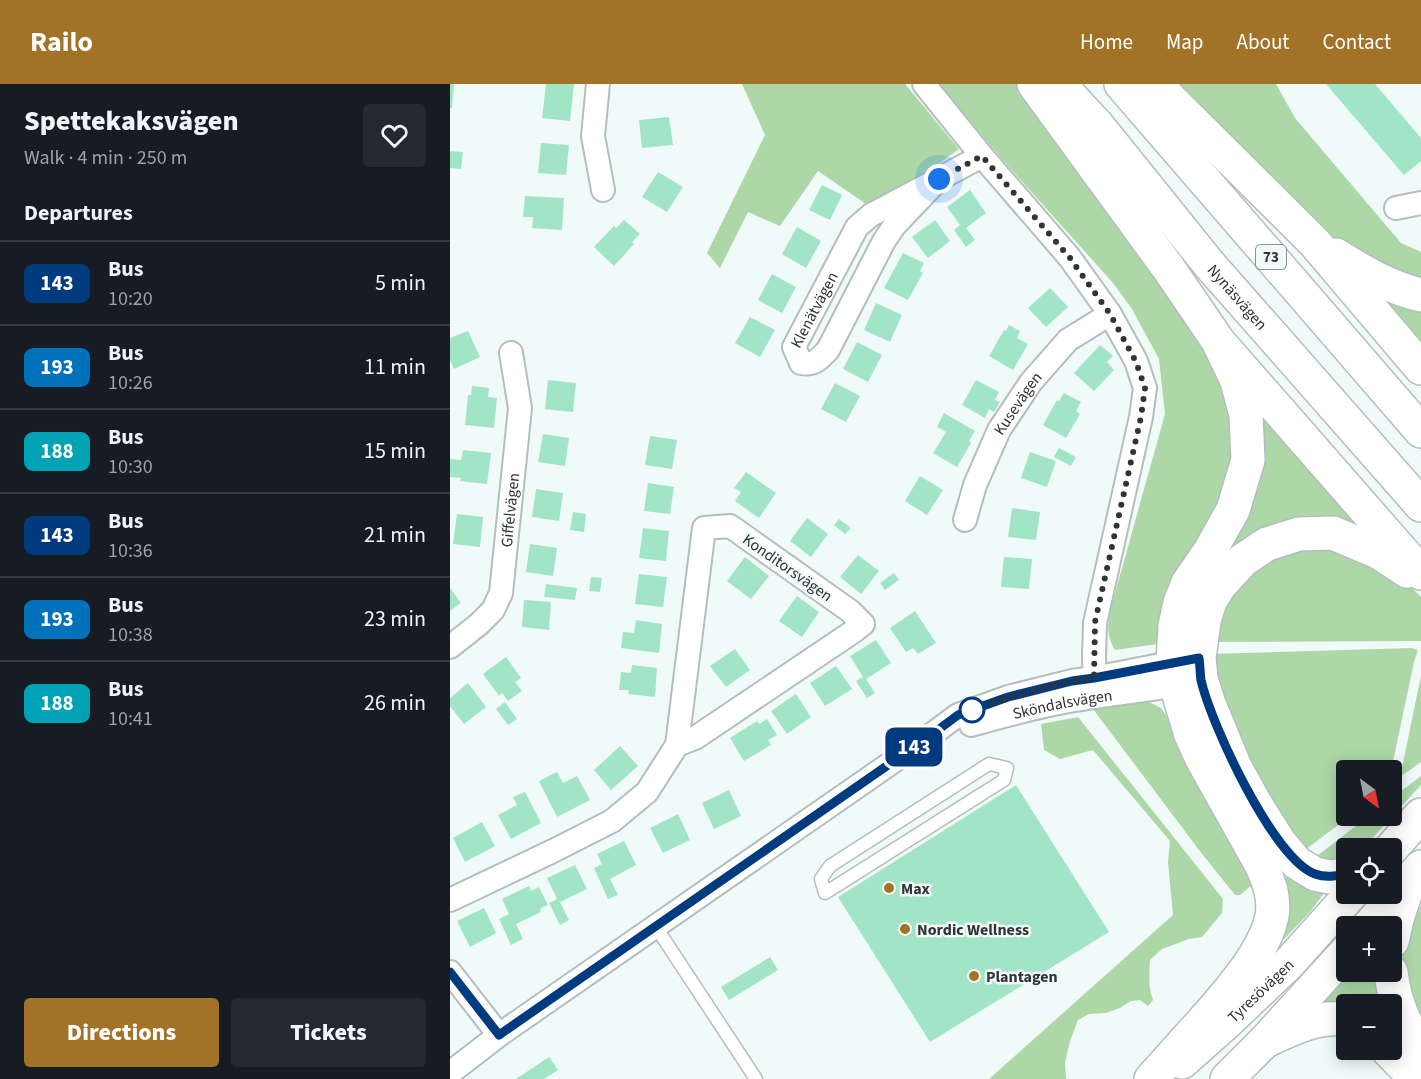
<!DOCTYPE html>
<meta charset="utf-8">
<style>
:root{--surface:#171b24;--page:#242831;--text:#f1f3f6;--muted:#9ea1a6;--line:#363941;--accent:#a27226}
body{margin:0;font-family:"Source Sans 3",sans-serif;background:var(--page);color:var(--text);height:100vh;display:flex;flex-direction:column;font-size:22px;white-space:nowrap}
*{box-sizing:border-box;margin:0}
p{font-size:20px;color:var(--muted)}
.icon{flex:none;width:33px;height:33px;fill:none;stroke:currentColor;stroke-width:2;stroke-linecap:round;stroke-linejoin:round}
.map{position:relative;flex:1;overflow:hidden}
.side{display:flex;flex-direction:column;background:var(--surface);width:450px}
.side>*{flex:none}
.badge{padding:0 12px;border-radius:9px;font-size:21px;line-height:39px}
.needle{width:39px;rotate:148deg}
.fabs{position:absolute;left:886px;top:676px;display:grid;gap:12px}
.fabs a{display:grid;place-items:center;width:66px;height:66px;border-radius:6px;background:var(--surface);box-shadow:0 3px 15px #0003;font-size:30px}
.you{position:absolute;width:30px;height:30px;margin:-15px;border:4px solid #fff;border-radius:50%;background:#1a73e8;box-shadow:0 0 0 9px #1a73e833}
.map>.badge{position:absolute;translate:-50% -50%;box-shadow:0 0 0 3px #fff}
h2{padding:0 24px;font-size:22px;line-height:54px}
.round{display:grid;place-items:center;flex:none;width:63px;height:63px;border-radius:6px;background:var(--page)}
.headline{display:flex;align-items:center;justify-content:space-between;height:102px;padding:0 24px}
h1{font-size:28px;font-weight:800;line-height:45px}
.cta{display:flex;gap:12px;margin-top:auto;padding:12px 24px}
.cta a{flex:1;height:69px;border-radius:6px;background:var(--accent);color:#fff;font-size:24px;font-weight:800;line-height:69px;text-align:center}
.cta a+a{background:var(--page);color:var(--text)}
ul{padding:0;list-style:none}
li{display:flex;align-items:center;gap:18px;height:84px;padding:0 24px;border-top:2px solid var(--line)}
li div{flex:1}
li b{display:block;font-size:22px}
li em{font-style:normal}
li .badge{min-width:66px;font-weight:700;text-align:center}
header{display:flex;align-items:center;gap:36px;box-sizing:border-box;height:84px;padding:0 30px;background:var(--accent);color:#fff}
header strong{font-size:28px}
nav{display:flex;gap:33px;margin-inline-start:auto;font-size:21px}
main{display:flex;flex:1;min-height:0}
.map>svg:first-child{display:block}
</style>
<header>
<strong>Railo</strong>
<nav><a>Home</a><a>Map</a><a>About</a><a>Contact</a></nav>
</header>
<main>
<section class="side">
<div class="headline"><div><h1>Spettekaksvägen</h1><p>Walk · 4 min · 250 m</p></div><a class="round"><svg class="icon" aria-label="heart" viewBox="0 0 24 24"><path d="M12 20l-8-8c-3-5 5-10 8-4 3-6 11-1 8 4z"/></svg></a></div>
<h2>Departures</h2>
<ul>
<li><span class="badge" style="background:#003b80;color:#fff">143</span><div><b>Bus</b><p>10:20</p></div><em>5 min</em></li>
<li><span class="badge" style="background:#0072bc;color:#fff">193</span><div><b>Bus</b><p>10:26</p></div><em>11 min</em></li>
<li><span class="badge" style="background:#00a3b4;color:#fff">188</span><div><b>Bus</b><p>10:30</p></div><em>15 min</em></li>
<li><span class="badge" style="background:#003b80;color:#fff">143</span><div><b>Bus</b><p>10:36</p></div><em>21 min</em></li>
<li><span class="badge" style="background:#0072bc;color:#fff">193</span><div><b>Bus</b><p>10:38</p></div><em>23 min</em></li>
<li><span class="badge" style="background:#00a3b4;color:#fff">188</span><div><b>Bus</b><p>10:41</p></div><em>26 min</em></li>
</ul>
<div class="cta"><a>Directions</a><a>Tickets</a></div>
</section>
<div class="map">
<svg width="971" height="995" viewBox="0 0 971 995">
<rect width="100%" height="100%" fill="#effaf9"/>
<!-- green -->
<path fill="#add7a7" d="M292,0H455L509,65L464,98L416,120L368,87L330,142L298,128L270,184L257,169L315,51Z
M489,0H566L680,144L771,291L790,375L714,559L665,566C655,549 658,538 662,520L715,330L709,275L682,225L663,199L551,74Z
M720,0H826L845,34L951,159L971,168V202L891,163Z
M929,211L971,220V267Z
M810,326L926,455L761,478Z
M878,460L960,502L971,513V557L761,558L768,521L815,472Z
M961,564L968,566L964,578L941,687H897V732H900L851,769L792,677L761,570Z
M971,592V678L950,693Z
M699,618L711,624L720,637L807,797L790,811H785L749,766L640,621Z
M628,633L773,815L772,829L752,853L739,855L712,865L700,876C699,890 698,903 703,916L698,922L690,916L681,917L670,924L656,929L639,930L628,936L620,957L615,979L616,995H539L723,831L718,778L720,757L643,666L610,675L594,666L591,640Z
M971,692V701L915,762L910,765H897V774L886,781L863,775L919,732H942V714Z
M840,791L877,805L860,828L814,876L832,798Z
M971,822V947L952,877L955,846Z
M899,888H932L939,921L878,922L875,916Z"/>
<!-- building -->
<path fill="#a2e5c6" d="M0,0H4L2,24H0Z
M96,0H124L120,37L92,34Z
M876,0H925L971,54V77L954,91Z
M219,33L223,61L192,64L189,36Z
M91,59L119,61L116,91L88,89Z
M0,67L13,68L11,85L0,84Z
M208,88L233,103L217,128L192,113Z
M372,101L392,111L380,136L359,126Z
M520,106L536,129L516,144L525,156L516,163L504,146L510,141L497,123Z
M75,112L114,114L112,146L82,144L83,133H73Z
M174,136L190,150L182,158L184,160L164,182L144,163L164,142L166,144Z
M485,136L500,157L478,174L462,153Z
M347,143L371,157L356,184L332,170Z
M453,169L474,179L470,187L473,189L458,216L434,204Z
M322,190L346,203L332,229L308,216Z
M600,204L618,223L596,243L578,224Z
M426,219L452,231L440,258L414,246Z
M300,233L325,246L310,273L285,259Z
M559,241L570,247L567,254L578,260L563,286L539,272L554,246L556,247Z
M18,247L30,273L4,285L0,276V254Z
M407,258L432,271L418,298L393,285Z
M650,261L663,272L657,278L664,286L644,307L624,289Z
M98,296L126,299L123,328L95,325Z
M526,296L549,308L545,316L550,318L544,328L539,325L535,334L512,321Z
M385,299L410,312L396,338L371,325Z
M22,302L39,304L38,313L47,314L44,344L15,341L18,311H21Z
M614,309L631,318L626,327L630,330L616,354L593,341L607,316L609,317Z
M494,329L525,347L519,357L521,359L507,383L483,369L496,348L487,343Z
M93,350L119,354L115,382L88,378Z
M200,352L227,356L222,385L195,381Z
M609,364L626,373L621,382L604,373Z
M13,366L41,369L37,400L10,397L11,394L0,393V375L11,376Z
M580,368L606,377L597,403L571,394Z
M296,388L326,409L309,434L285,417L291,408L284,404Z
M470,392L493,406L477,431L455,417Z
M198,399L224,403L220,430L194,427Z
M86,405L113,409L109,437L82,433Z
M562,424L590,428L586,456L558,453Z
M123,428L136,430L134,448L120,446Z
M7,430L33,433L30,463L3,460Z
M357,434L378,450L361,473L340,457Z
M389,435L401,444L395,450L384,441Z
M193,444L219,447L216,477L189,474Z
M80,460L107,464L103,492L76,488Z
M408,471L429,487L411,510L390,493Z
M295,473L319,492L301,515L277,497Z
M554,473L582,475L579,505L551,503Z
M444,489L449,496L435,506L430,499Z
M189,490L217,493L213,523L185,520Z
M141,493L152,494L150,508L139,507Z
M96,500L127,504L125,516L94,513Z
M0,504L11,519L0,527Z
M347,512L369,528L352,553L329,537Z
M74,516L101,518L99,546L72,543Z
M465,527L486,559L468,570L463,564L456,568L440,544Z
M186,536L212,540L209,569L171,564L173,548L184,549Z
M426,556L441,579L416,595L425,609L417,614L406,597L413,593L400,572Z
M285,565L300,586L276,603L260,582Z
M56,573L71,594L65,598L72,607L58,617L52,609L49,612L33,590Z
M182,581L207,584L205,613L178,610L179,606H169L171,588L181,589Z
M386,582L402,605L375,622L360,599Z
M18,599L36,623L14,640L0,622V614Z
M346,610L361,633L337,650L321,627Z
M55,618L67,635L58,641L46,625Z
M317,635L327,651L318,656L321,661L294,677L280,654L307,637L309,640Z
M170,662L188,682L161,706L144,686Z
M107,688L113,699L127,692L140,716L107,733L89,697Z
M566,701L659,848L480,958L388,813Z
M279,706L291,732L264,745L252,719Z
M75,708L91,739L61,755L48,731L67,721L63,713Z
M228,730L240,756L213,769L200,744Z
M32,738L45,762L15,778L3,754Z
M174,757L186,781L160,795L168,811L158,815L144,784L152,780L147,770Z
M125,781L137,805L110,818L119,836L110,841L99,819L107,815L97,794Z
M79,802L81,807L89,803L98,821L90,825L91,828L66,840L73,855L61,861L49,835L59,830L52,815Z
M34,824L46,849L20,863L7,837Z
M320,873L328,886L279,916L271,903Z
M99,973L108,986L94,995H66Z"/>
<g fill="none" stroke-linecap="round" stroke-linejoin="round">
<defs>
<path id="lane" d="M539,680L557,684L554,696L375,809L371,795L380,782Z
M206,843L306,995"/>
<g id="street">
<path d="M148,0L143,52L153,106"/>
<path d="M474,0L532,72L620,174L660,230L686,277L695,304L691,333L645,539L644,572L645,613"/>
<path id="s1" d="M489,95L445,141L434,157L378,266C368,276 365,281 351,279L344,263L407,143L421,131L532,72"/>
<path d="M946,124L971,119"/>
<path id="s2" d="M515,436L525,401L549,346L581,298L618,256L660,230"/>
<path d="M280,442L400,527L413,540L404,547L245,654L227,661L254,444Z"/>
<path id="s3" d="M0,563L29,540L43,526L51,509L70,324L61,269"/>
<path id="s4" d="M521,641C556,631 590,622 625,616C663,609 701,607 739,598"/>
<path d="M0,816L103,767L162,737L197,708L227,661"/>
<path d="M0,888L49,951"/>
<path d="M0,989L49,951L477,654L508,631L558,613L622,597L644,594L736,576"/>
</g>
<g id="secondary">
<path d="M941,765L971,731"/>
<path d="M918,843L971,783"/>
<path id="s5" d="M732,978L776,939L839,879L901,810"/>
<path d="M777,995L815,957L897,867"/>
</g>
<g id="highway">
<path d="M584,0L719,185L768,257L971,489"/>
<path id="s6" d="M609,0L648,42L759,180L971,421"/>
<path d="M671,0L971,347"/>
<path d="M705,0L864,158L971,284"/>
<path d="M886,171C913,188 940,204 971,211"/>
<path d="M897,791L880,793L865,790L847,779L830,759L806,721L785,683L759,620L751,595L749,574L754,537L760,517L770,501L793,476L817,460L849,450L883,449L928,468L957,487"/>
<path d="M942,857L947,835L960,795"/>
<path d="M941,888C944,917 954,941 971,965"/>
<path d="M815,957C840,946 869,930 897,936"/>
<path d="M938,966L966,995"/>
<path d="M701,995C717,978 732,960 748,943C773,915 815,869 822,832C825,814 819,798 812,782L752,675L741,651L726,601L723,578L725,542L730,519L738,499L760,467L783,426L798,376L796,331L787,297L768,257"/>
</g>
</defs>
<!-- lane casing -->
<use href="#lane" stroke="#b4bebd" stroke-width="15"/>
<!-- street casing -->
<use href="#street" stroke="#b4bebd" stroke-width="26"/>
<!-- secondary casing -->
<use href="#secondary" stroke="#b4bebd" stroke-width="36"/>
<!-- highway casing -->
<use href="#highway" stroke="#b4bebd" stroke-width="36"/>
<!-- lane -->
<use href="#lane" stroke="#fff" stroke-width="12"/>
<!-- street -->
<use href="#street" stroke="#fff" stroke-width="22"/>
<!-- secondary -->
<use href="#secondary" stroke="#fff" stroke-width="33"/>
<!-- highway -->
<use href="#highway" stroke="#fff" stroke-width="33"/>
</g>
<g fill="none" stroke-linecap="round" stroke-linejoin="round">
<defs>
<path id="line" d="M0,888L49,951L477,654L508,631L558,613L622,597L644,594L749,574C750,581 750,589 751,596C761,640 823,774 865,790C876,794 886,792 897,790"/>
</defs>
<!-- line casing -->
<use href="#line" stroke="#fff" stroke-width="14"/>
<!-- line -->
<use href="#line" stroke="#003b80" stroke-width="9"/>
<!-- walk -->
<path stroke="#303434" stroke-width="6" stroke-dasharray="0 10.8" d="M489,95L532,72L620,174L660,230L686,278L695,304L691,333L645,538L644,594C602,600 562,612 522,626"/>
</g>
<!-- markers -->
<circle fill="#fff" stroke="#003b80" stroke-width="3" cx="522" cy="626" r="12"/>
<g fill="#a27226" stroke="#effaf9" stroke-width="2">
<circle cx="439" cy="804" r="6"/>
<circle cx="455" cy="845" r="6"/>
<circle cx="524" cy="892" r="6"/>
</g>
<g text-anchor="middle" stroke-width="5" stroke-linejoin="round" paint-order="stroke">
<!-- shield labels -->
<rect fill="#effaf9" stroke="#696f6f" stroke-width="1.5" x="806" y="161" width="30" height="24" rx="4.5"/>
<g font-size="15" font-weight="bold" fill="#303434">
<text x="821" y="178">73</text>
</g>
<!-- street labels -->
<g font-size="16" fill="#303434" stroke="#effaf9">
<text dy="6" stroke="none"><textPath href="#s6" startOffset="278">Nynäsvägen</textPath></text>
<text dy="6" stroke="none"><textPath href="#s1" startOffset="297">Klenätvägen</textPath></text>
<text dy="6" stroke="none"><textPath href="#s2" startOffset="129">Kusevägen</textPath></text>
<text dy="6" stroke="none"><textPath href="#s3" startOffset="159">Giffelvägen</textPath></text>
<text transform="translate(338 483) rotate(35)" y="6">Konditorsvägen</text>
<text dy="6" stroke="none"><textPath href="#s4" startOffset="94">Sköndalsvägen</textPath></text>
<text dy="6" stroke="none"><textPath href="#s5" startOffset="106">Tyresövägen</textPath></text>
</g>
<!-- poi labels -->
<g font-size="16" font-weight="bold" fill="#303434" stroke="#effaf9" text-anchor="start">
<text x="451" y="810">Max</text>
<text x="467" y="851">Nordic Wellness</text>
<text x="536" y="898">Plantagen</text>
</g>
</g>
</svg>
<div class="fabs">
<a><svg class="needle" viewBox="-14 -14 28 28"><path d="M0-13l5 13h-10z" fill="#e53935"/><path d="M0 13l5-13h-10z" fill="#9ea1a6"/></svg></a>
<a><svg class="icon" aria-label="locate" viewBox="0 0 24 24"><circle cx="12" cy="12" r="6"/><path d="M12 2v4M12 18v4M2 12h4M18 12h4"/></svg></a>
<a>+</a>
<a>−</a>
</div>
<div class="you" style="left:489px;top:95px"></div>
<b class="badge" style="left:464px;top:663px;background:#003b80;color:#fff">143</b>
</div>
</main>
